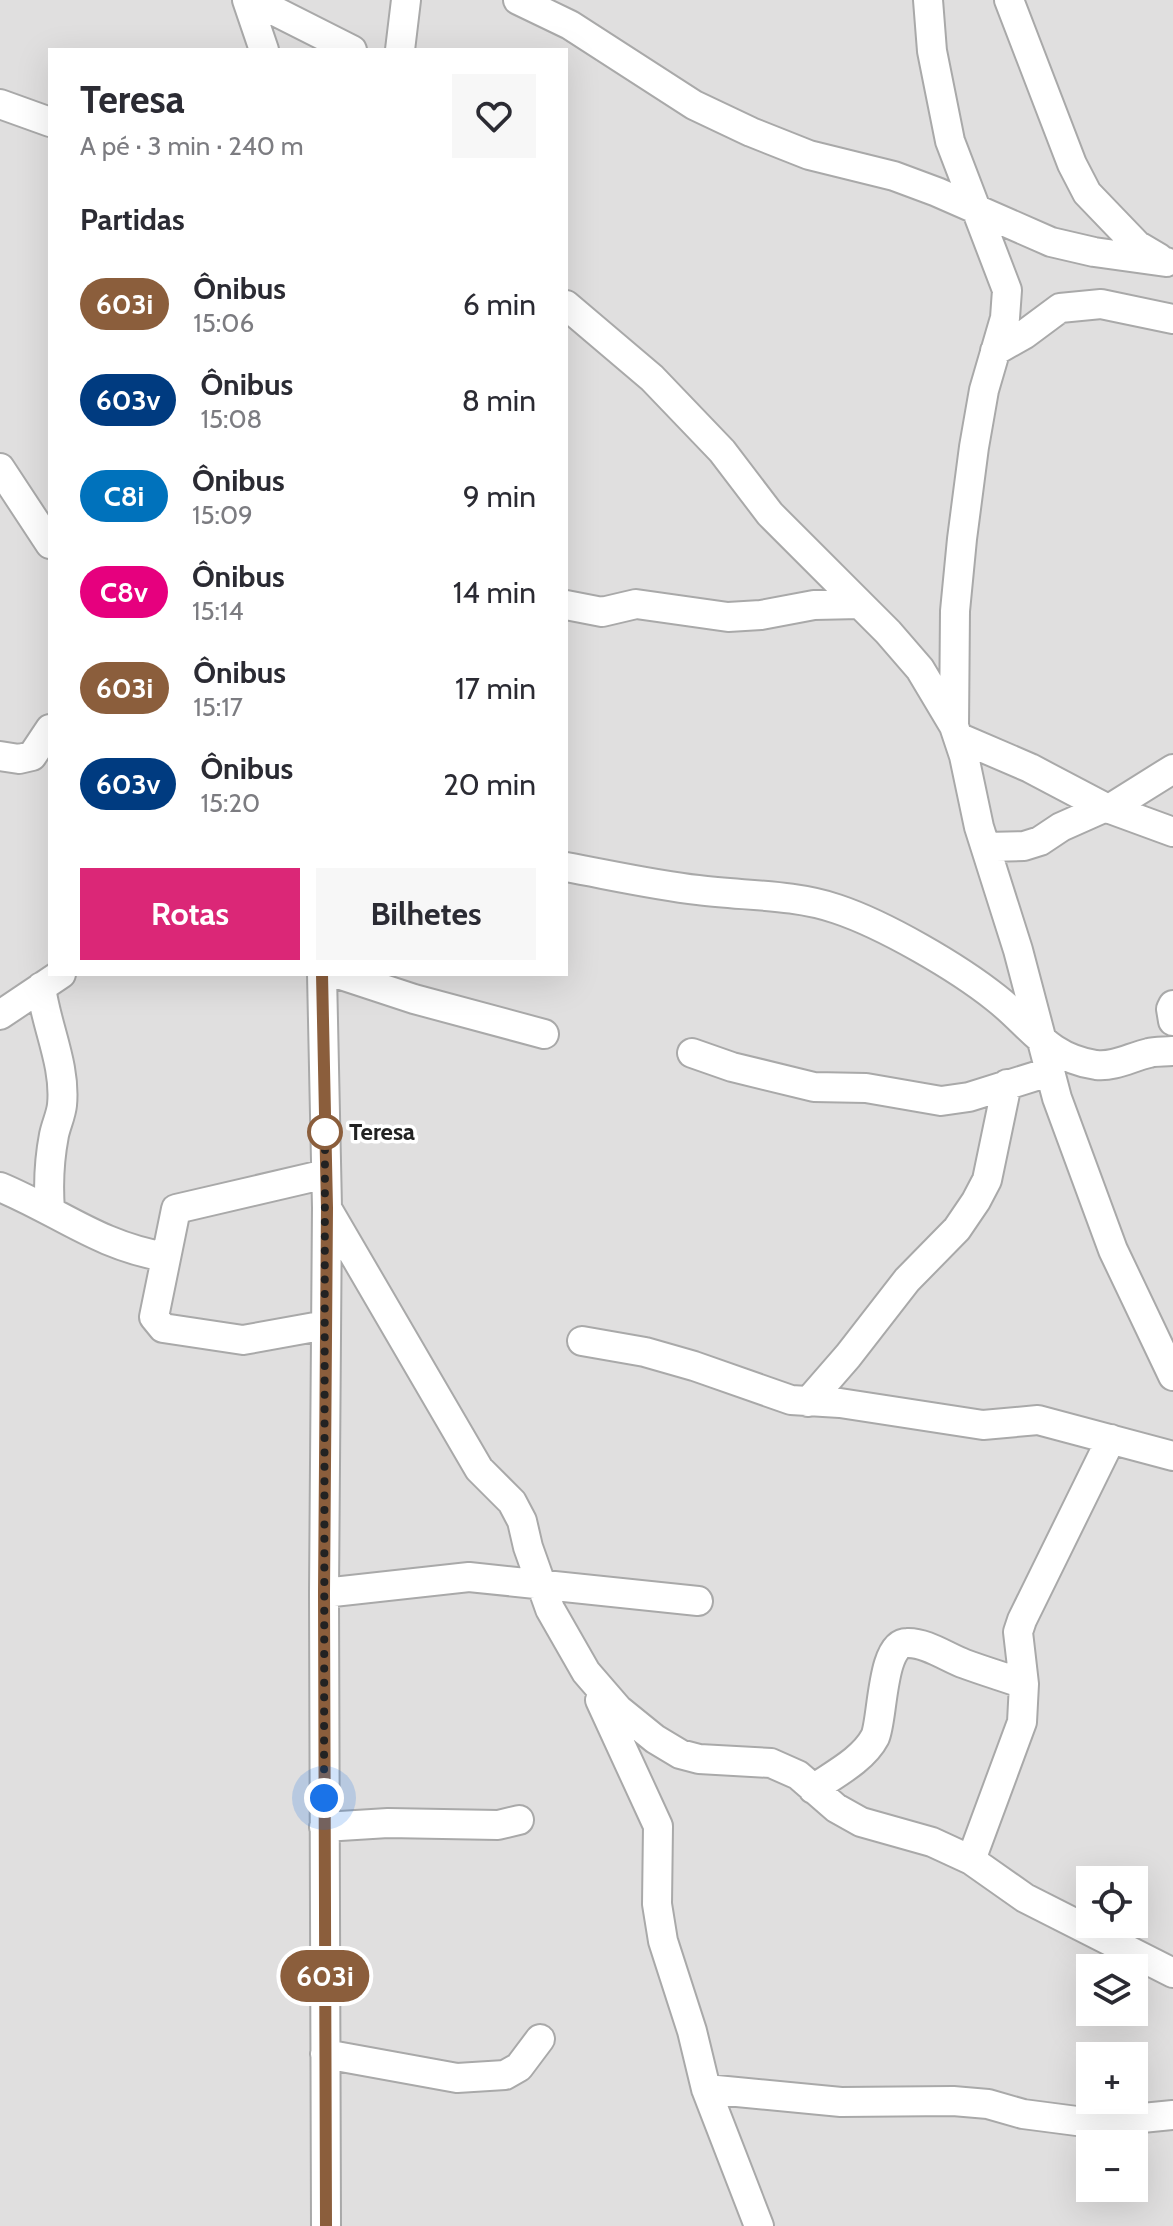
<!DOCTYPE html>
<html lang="pt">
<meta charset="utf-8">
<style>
:root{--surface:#fff;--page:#f7f7f7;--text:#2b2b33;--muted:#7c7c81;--accent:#db2777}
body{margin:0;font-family:Cabin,sans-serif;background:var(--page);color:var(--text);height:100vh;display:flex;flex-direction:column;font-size:30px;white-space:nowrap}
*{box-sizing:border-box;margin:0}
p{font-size:26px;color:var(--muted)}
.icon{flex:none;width:44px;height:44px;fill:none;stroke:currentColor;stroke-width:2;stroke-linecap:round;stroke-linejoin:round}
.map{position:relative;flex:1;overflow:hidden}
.side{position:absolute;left:48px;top:48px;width:520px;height:928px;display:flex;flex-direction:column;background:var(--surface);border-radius:0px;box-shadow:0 8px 32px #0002}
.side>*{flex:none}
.badge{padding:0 16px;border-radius:26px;font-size:28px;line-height:52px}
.buttons{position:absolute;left:1076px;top:1866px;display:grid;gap:16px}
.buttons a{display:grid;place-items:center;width:72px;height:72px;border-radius:0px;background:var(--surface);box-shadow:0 8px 32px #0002;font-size:40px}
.you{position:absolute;width:40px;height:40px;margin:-20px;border:6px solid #fff;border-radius:50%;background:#1a73e8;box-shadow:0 0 0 12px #1a73e833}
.map>.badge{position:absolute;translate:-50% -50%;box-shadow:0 0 0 4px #fff}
h2{padding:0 32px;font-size:30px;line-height:72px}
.round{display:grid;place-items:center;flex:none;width:84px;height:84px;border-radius:0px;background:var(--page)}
.headline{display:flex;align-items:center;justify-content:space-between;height:136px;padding:0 32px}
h1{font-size:38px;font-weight:700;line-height:60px}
.action{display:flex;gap:16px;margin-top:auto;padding:16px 32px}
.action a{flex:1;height:92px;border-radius:0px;background:var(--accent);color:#fff;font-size:32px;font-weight:700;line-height:92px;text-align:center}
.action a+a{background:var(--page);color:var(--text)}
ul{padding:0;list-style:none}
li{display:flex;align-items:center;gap:24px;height:96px;padding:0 32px}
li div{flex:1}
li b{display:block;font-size:30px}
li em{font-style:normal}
li .badge{min-width:88px;font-weight:700;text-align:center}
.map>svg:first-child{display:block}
</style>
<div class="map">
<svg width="1173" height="2226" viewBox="0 0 1173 2226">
<rect width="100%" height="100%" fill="#f2efe9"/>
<!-- residential -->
<path fill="#e0dfdf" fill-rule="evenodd" d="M0,0H1173V2226H0ZM50,50H566V974H50ZM1090,1880H1134V1924H1090ZM1090,1968H1134V2012H1090ZM1090,2056H1134V2100H1090ZM1090,2144H1134V2188H1090Z"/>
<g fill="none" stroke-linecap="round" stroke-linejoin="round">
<defs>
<path id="minor" d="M247,0L264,50
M253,0L352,50
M518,0L570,25L694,105L751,132L809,155L894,176L937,192L1051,242L1094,252L1166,262
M928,0L932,51L950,141L1007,290L1005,318L984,390L974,447L962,539L955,611L954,726
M1009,0L1072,164L1087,193L1137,245L1159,258
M400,50L406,0
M0,104L50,122
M566,305L652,378L722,451L770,514L888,632L920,669L954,726L964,756L979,827L1018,950L1057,1098L1113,1250L1173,1376
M995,351L1025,334L1060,308L1101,304L1173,319
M0,468L50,544
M566,605L602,612L636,604L728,617L761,615L814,605L860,604
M958,737L1030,768L1102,806L1173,832
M0,756L19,759L32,756L50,729
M1109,809L1173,769
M986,847L1024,846L1040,841L1061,827L1106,807
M566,867C610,875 654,885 698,890C743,896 794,894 837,909C885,925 957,967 996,998C1031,1025 1047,1058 1096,1065C1115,1067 1131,1057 1149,1053C1156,1051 1165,1052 1173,1051
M322,974L327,1208L324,1593L326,2226
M338,974L414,999L544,1034
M41,987C46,1026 66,1065 62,1105C61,1115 56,1125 54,1135C49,1161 48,1184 50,1210
M1173,1005L1171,1009L1173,1021
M0,1015L61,974
M692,1053L732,1067L814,1087L866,1088L941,1101L969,1097L1049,1072
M0,1187C60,1212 99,1246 166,1257
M328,1210L479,1469L512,1502L522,1521L528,1547L550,1609L586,1672L618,1709L655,1739L680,1754L699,1759L771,1763L798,1775L836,1808L861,1822L932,1842L971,1860L1025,1898L1173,1973
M326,1325L243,1340L163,1328L154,1317L176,1209L326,1174
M582,1341L645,1352L694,1366L791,1400L840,1403L983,1425L1038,1420L1173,1456
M808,1402L848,1356L907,1280L957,1229L976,1201L987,1180L1007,1084
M324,1593L469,1577L698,1601
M600,1700L658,1826L657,1904L663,1941L692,2031L706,2089L759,2226
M813,1789C833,1775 863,1760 875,1737C883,1720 881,1643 907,1643C926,1642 948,1658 965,1664C984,1671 1004,1677 1024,1684
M324,1827L388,1823L498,1825L519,1820
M971,1860L1022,1722L1024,1684L1018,1632L1022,1620L1111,1439
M325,2054L457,2078L505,2075L519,2067L540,2039
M706,2089L841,2102L953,2101L988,2104L1023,2114L1092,2123L1173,2115"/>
</defs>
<!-- minor casing -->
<use href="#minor" stroke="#a9a9a9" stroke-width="32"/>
<!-- minor -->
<use href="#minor" stroke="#fff" stroke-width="28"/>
</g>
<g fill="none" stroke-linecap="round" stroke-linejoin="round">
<defs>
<path id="line" d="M322,974L327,1208L324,1593L326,2226"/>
</defs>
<!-- line casing -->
<use href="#line" stroke="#fff" stroke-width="18"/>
<!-- line -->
<use href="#line" stroke="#8b5e3c" stroke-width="12"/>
<!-- walk -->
<path stroke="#222" stroke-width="8" stroke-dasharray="0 14.4" d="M324,1798L325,1132"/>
</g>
<!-- markers -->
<circle fill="#fff" stroke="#8b5e3c" stroke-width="4" cx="325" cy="1132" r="16"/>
<g text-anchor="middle" stroke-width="7" stroke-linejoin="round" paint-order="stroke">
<!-- stop labels -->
<g font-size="24" font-weight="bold" fill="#222" stroke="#fff" text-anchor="start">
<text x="349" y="1140">Teresa</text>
</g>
</g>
</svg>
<div class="buttons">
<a><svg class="icon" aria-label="locate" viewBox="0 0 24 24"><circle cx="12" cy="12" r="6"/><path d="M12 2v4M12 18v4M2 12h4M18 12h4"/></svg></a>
<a><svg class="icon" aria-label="layers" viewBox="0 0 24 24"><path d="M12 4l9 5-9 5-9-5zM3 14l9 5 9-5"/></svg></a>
<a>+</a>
<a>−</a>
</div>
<div class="you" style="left:324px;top:1798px"></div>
<b class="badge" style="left:325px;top:1976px;background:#8b5e3c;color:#fff">603i</b>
<section class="side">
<div class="headline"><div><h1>Teresa</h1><p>A pé · 3 min · 240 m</p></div><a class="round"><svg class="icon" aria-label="heart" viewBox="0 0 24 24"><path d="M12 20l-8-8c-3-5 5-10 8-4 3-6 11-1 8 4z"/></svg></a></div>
<h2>Partidas</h2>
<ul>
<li><span class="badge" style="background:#8b5e3c;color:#fff">603i</span><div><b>Ônibus</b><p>15:06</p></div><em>6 min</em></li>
<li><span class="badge" style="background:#003b80;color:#fff">603v</span><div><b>Ônibus</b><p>15:08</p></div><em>8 min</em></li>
<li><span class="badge" style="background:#0072bc;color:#fff">C8i</span><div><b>Ônibus</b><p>15:09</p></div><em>9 min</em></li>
<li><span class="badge" style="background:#e6007e;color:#fff">C8v</span><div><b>Ônibus</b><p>15:14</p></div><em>14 min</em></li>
<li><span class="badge" style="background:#8b5e3c;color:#fff">603i</span><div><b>Ônibus</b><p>15:17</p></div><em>17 min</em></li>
<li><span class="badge" style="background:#003b80;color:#fff">603v</span><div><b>Ônibus</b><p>15:20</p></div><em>20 min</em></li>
</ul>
<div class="action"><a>Rotas</a><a>Bilhetes</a></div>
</section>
</div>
